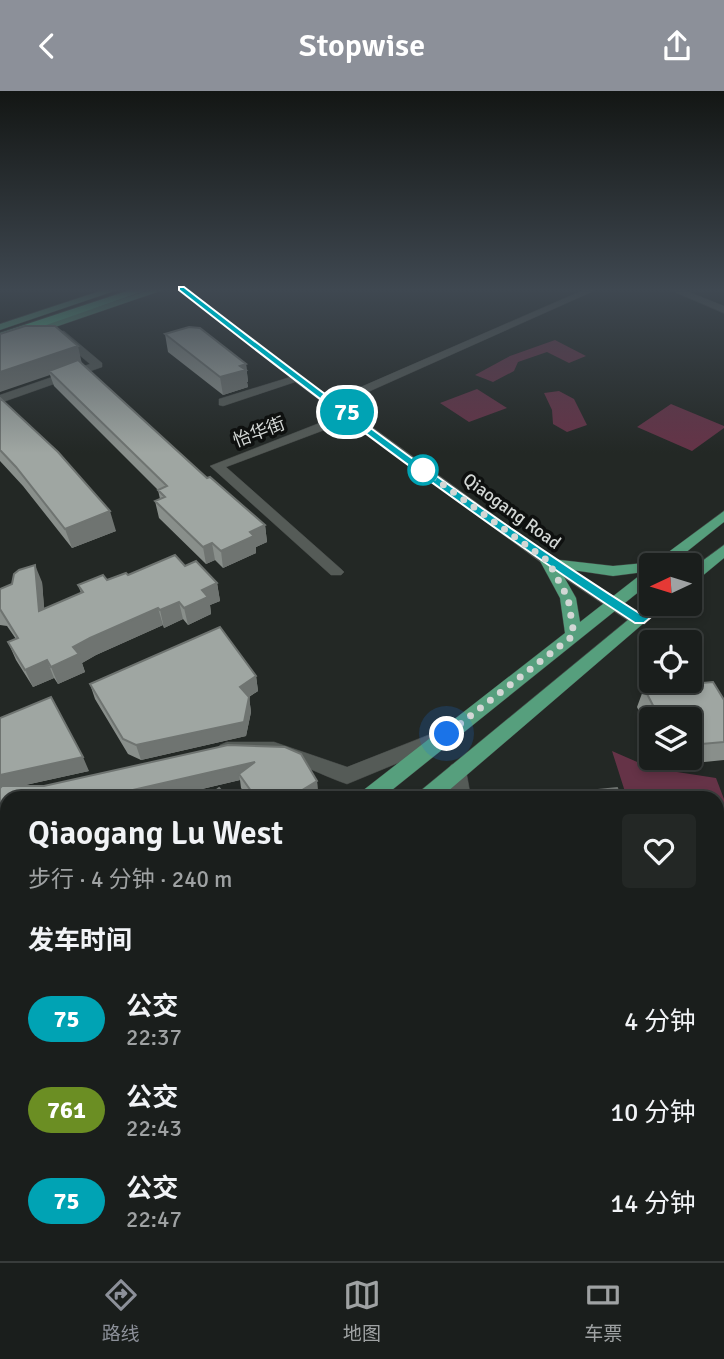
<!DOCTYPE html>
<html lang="zh">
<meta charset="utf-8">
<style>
:root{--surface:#1a1e1c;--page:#232725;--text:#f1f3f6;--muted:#9fa2a3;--line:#383c3b;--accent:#8c9099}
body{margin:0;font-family:Signika,"Noto Sans SC",sans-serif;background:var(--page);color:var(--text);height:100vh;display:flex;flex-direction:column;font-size:26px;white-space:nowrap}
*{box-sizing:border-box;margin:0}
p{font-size:23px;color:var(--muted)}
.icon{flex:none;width:38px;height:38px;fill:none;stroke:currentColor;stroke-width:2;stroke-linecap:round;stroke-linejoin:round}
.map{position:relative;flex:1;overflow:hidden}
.sheet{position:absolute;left:0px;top:700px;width:724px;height:471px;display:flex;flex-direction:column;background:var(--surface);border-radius:21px 21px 0 0;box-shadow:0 4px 10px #0003,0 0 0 2px var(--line)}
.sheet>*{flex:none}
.badge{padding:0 14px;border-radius:23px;font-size:24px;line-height:46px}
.needle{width:46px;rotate:266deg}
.tools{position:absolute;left:639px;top:462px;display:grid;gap:14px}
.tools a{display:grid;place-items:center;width:63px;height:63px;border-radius:7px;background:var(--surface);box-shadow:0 4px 10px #0003,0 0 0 2px var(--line);font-size:35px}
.you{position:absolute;width:35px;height:35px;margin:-18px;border:5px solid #fff;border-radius:50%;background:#1a73e8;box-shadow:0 0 0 10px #1a73e833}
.map>.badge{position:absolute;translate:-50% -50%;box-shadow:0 0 0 4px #fff}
h2{padding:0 28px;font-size:26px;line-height:63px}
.round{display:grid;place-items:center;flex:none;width:74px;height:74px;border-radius:7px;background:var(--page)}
.head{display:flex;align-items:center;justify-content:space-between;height:119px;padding:0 28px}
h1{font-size:33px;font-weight:600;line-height:52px}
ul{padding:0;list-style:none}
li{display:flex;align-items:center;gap:21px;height:91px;padding:0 28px}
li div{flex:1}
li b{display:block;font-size:26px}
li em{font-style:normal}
li .badge{min-width:77px;font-weight:700;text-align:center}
header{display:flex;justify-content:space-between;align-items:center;height:91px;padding:0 28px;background:var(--accent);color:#fff;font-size:32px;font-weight:600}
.dock{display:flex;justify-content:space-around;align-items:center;height:98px;border-top:2px solid var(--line);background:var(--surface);font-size:19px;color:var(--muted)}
.dock a{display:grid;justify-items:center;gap:4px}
.dock .active{color:var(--accent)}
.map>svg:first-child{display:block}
</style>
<header><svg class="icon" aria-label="back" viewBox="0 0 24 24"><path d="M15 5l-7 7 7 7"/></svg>Stopwise<svg class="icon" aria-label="share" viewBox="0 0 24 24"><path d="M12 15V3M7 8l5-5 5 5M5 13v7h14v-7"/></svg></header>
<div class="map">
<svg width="724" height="1170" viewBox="0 0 724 1170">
<rect width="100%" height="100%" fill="#232825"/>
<!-- green -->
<path fill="#653347" d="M555,249L586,265L569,272L547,261L518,271L514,280L493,291L475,284L510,265Z
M477,298L507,317L469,331L440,312Z
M559,300L574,308L587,334L567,341L553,333L552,319L544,302Z
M671,313L724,335V337L692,360L637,336Z
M612,660L651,677L716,687L724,708V845L718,846V707H627Z
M557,1164H693L695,1170H559Z"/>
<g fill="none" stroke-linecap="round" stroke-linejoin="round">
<defs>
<path id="minor" d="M586,198H598L341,313L356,321L357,325L553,467L645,525L647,529L645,533H633L543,473L348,330L226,376L341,478L344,481L341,484H331L210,375L340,324L295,291L223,315L219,314V308L297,284L333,308Z
M668,198H681L724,215V222Z
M56,240H64L102,272V276L0,312V304L90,273L56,244Z
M444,638L451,640L453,645L451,650L347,693C323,685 300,671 275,667C257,663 236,670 220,664L217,659L220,654L227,651H274L347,676Z
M458,672L465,674L471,707H451L448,680L451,674Z
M515,1164H545L546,1170H516Z"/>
<path id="major" d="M106,198H120L0,239V233Z
M152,198H166L0,255V248Z
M724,420V431L670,474H651V491L382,707H358L361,701L565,542L560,507L540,470L543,467L613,475L655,471ZM559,477L613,485L644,481L580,531L576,507Z
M724,454V467L695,491L690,492V479Z
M651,510V513H666L440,707H416L419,701Z
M7,987V1015L0,1018V990Z
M7,1050V1081L0,1084V1053Z"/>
<path id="highway" d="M133,198H150L0,250V242Z"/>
</defs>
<!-- minor casing -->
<use href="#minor" stroke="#404442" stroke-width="1"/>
<!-- major casing -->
<use href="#major" stroke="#404442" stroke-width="1"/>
<!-- highway casing -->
<use href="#highway" stroke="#404442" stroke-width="2"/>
<!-- minor -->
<use href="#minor" fill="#555b57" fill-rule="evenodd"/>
<!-- major -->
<use href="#major" fill="#569f7d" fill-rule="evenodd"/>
<!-- highway -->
<use href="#highway" fill="#57cc97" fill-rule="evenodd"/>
</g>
<!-- wall -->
<path fill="#898f8b" d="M0,243L82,273L207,387L265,434L267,451L256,456V462L223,477L215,469L206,473L159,427L155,410L160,408L158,399L54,295L50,284Z
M165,243L246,273L248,291H247L248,296L223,304L168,261Z
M0,307L116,440L72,457L23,395L0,370Z
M185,475L217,492L220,510L210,514L211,523L188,534L183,528L164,537L163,534L96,564L82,572L85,581L58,593L54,587L33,596L16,569L8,551L16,548L7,535L0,534V498L42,491L44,518L81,502L78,494L107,489L128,484Z
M256,585L258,600L249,606L251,621L246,645L141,669L128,663L95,608L90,593Z
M644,597L724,609V669L665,675L661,667H690V628H651V646L637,616Z
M0,627L89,680L21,695H44L228,654L317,690L318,704L314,707H249L241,697L240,689L0,746Z
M724,881V999L718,1000V882Z"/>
<!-- shaded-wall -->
<path fill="#6f7471" d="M78,255L82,273L49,280L50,284L0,301V281Z
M246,273L248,291H247L248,296L223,304L220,286L240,275Z
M110,420L116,440L72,457L65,438Z
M265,434L267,451L256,456V462L223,477L221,460L250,441Z
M212,452L215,469L206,473L203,456Z
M35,474L42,491L46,538L39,520Z
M217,492L220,510L210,514L211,523L188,534L184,517L202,499Z
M179,511L183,528L164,537L160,519Z
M158,517L163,534L96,564L82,572L85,581L58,593L51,576L73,556L90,547Z
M47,569L54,587L33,596L25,579Z
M256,585L258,600L242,610L240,596Z
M249,606L251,621L246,645L141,669L136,654Z
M83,666L89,680L7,698L0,702V684Z
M255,671L239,683L240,689L164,707H98Z
M317,690L318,704L314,707H289Z
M7,728V744L0,746V730Z
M7,913V932L0,938V919Z"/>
<!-- building -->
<path fill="#9fa6a2" stroke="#6f7471" stroke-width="2" d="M25,235H55L78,255L0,281V243Z
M189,236L200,237L246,273L240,275L246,279L220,286L165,243Z
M78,269L207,387L210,386L265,434L250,441L254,445L221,460L212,452L203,456L155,410L165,406L158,399L167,395L49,280Z
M0,307L58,361L110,420L65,438L16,376L0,359Z
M175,464L185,475L196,470L217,492L202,499L208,506L184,517L179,511L160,519L158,517L90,547L73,556L79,563L51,576L47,569L25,579L8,551L18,547L0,518V498L12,493L14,483L19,479L35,474L39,520L83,501L78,494L103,484L107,489L126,482L128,484Z
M220,536L256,585L240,596L249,606L244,631L136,654L123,648L90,593Z
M713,591L724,609V651L690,654V628H660L644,597Z
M51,606L83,666L0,684V627Z
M228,654L285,656L301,663L317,690L289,707H256L239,683L255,671L98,707H7V728L0,730V697L2,695H44Z
M219,697L228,707H206Z
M617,697L621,707H539V705Z
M7,758V913L0,919V763Z
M724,881V988L718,989V882Z"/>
<!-- sky -->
<linearGradient id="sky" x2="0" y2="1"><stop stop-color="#131614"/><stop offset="0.55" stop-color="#3f4851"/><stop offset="1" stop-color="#3f4851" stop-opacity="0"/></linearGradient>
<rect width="724" height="362" fill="url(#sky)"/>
<!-- line -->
<path fill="#00a3b4" stroke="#fff" stroke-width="2" d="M179,196H184C332,310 481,422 639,522L658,509L665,513L663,516L644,532H635C477,429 327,315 179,199Z"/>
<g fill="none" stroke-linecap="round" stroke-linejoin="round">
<!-- walk -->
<path stroke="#d3d7d5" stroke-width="7" stroke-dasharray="0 12.6" d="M423,379L548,470L568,507L574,544L447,643"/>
</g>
<!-- markers -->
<circle fill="#fff" stroke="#00a3b4" stroke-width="3.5" cx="423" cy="379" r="14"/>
<g text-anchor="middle" stroke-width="7" stroke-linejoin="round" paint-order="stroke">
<!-- far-street labels -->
<g font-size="18" fill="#d3d7d5" stroke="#0e100f">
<text transform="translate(259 341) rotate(-21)" y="6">怡华街</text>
<text transform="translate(512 420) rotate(36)" y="6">Qiaogang Road</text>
</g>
</g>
</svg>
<div class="tools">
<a><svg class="needle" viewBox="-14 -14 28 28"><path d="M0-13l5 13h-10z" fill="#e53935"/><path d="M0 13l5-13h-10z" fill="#9fa2a3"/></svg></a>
<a><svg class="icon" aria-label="locate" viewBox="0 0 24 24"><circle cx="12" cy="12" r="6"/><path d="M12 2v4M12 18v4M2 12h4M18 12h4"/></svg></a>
<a><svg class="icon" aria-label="layers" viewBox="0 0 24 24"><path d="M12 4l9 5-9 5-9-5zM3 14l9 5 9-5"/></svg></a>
</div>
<div class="you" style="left:447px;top:643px"></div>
<b class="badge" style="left:347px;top:321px;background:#00a3b4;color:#fff">75</b>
<section class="sheet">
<div class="head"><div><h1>Qiaogang Lu West</h1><p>步行 · 4 分钟 · 240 m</p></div><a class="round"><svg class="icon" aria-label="heart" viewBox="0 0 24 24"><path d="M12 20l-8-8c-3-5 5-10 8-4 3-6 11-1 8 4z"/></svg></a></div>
<h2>发车时间</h2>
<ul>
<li><span class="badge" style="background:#00a3b4;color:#fff">75</span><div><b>公交</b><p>22:37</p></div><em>4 分钟</em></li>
<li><span class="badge" style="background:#6b8e23;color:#fff">761</span><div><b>公交</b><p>22:43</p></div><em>10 分钟</em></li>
<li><span class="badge" style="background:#00a3b4;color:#fff">75</span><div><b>公交</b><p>22:47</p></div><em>14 分钟</em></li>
</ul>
</section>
</div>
<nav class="dock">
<a class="active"><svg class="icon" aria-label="directions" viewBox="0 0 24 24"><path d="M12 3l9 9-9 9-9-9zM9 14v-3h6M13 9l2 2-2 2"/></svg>路线</a>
<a><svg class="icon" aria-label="map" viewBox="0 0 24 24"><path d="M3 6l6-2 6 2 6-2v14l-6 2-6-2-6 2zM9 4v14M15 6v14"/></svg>地图</a>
<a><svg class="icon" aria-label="tickets" viewBox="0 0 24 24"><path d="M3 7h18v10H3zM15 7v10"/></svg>车票</a>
</nav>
